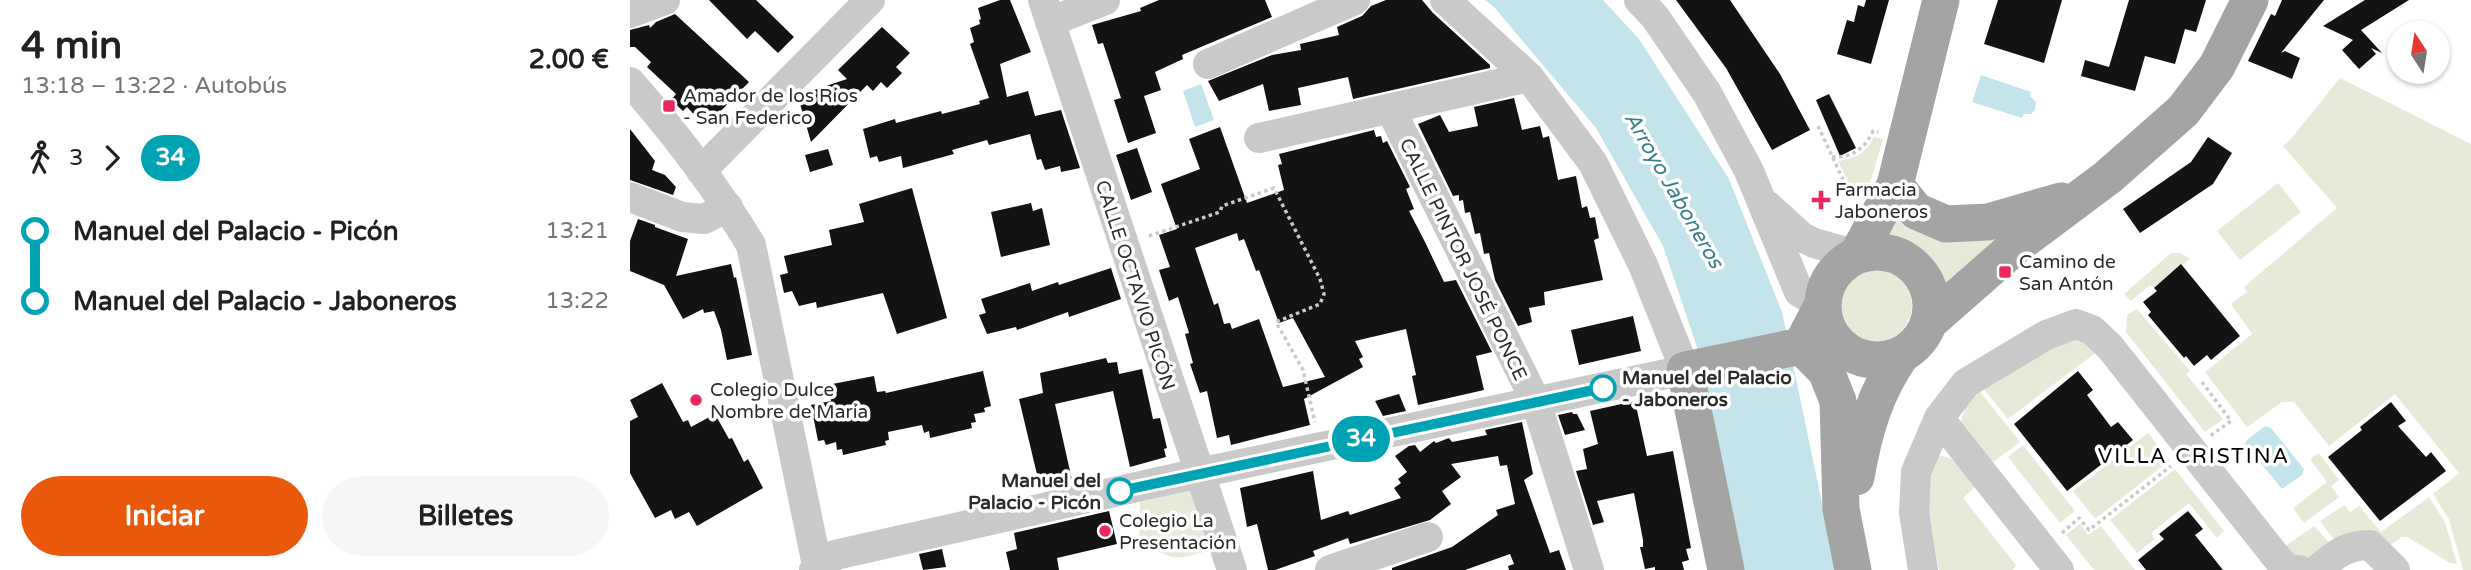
<!DOCTYPE html>
<html lang="es">
<meta charset="utf-8">
<style>
:root{--surface:#fff;--page:#f6f6f6;--text:#202124;--muted:#757577;--accent:#ea580c}
body{margin:0;font-family:"Varela Round",sans-serif;background:var(--page);color:var(--text);height:100vh;display:flex;flex-direction:column;font-size:26px;white-space:nowrap}
*{box-sizing:border-box;margin:0}
p{font-size:23px;color:var(--muted)}
.icon{flex:none;width:38px;height:38px;fill:none;stroke:currentColor;stroke-width:2;stroke-linecap:round;stroke-linejoin:round}
.map{position:relative;flex:1;overflow:hidden}
.sheet{display:flex;flex-direction:column;background:var(--surface);width:630px}
.sheet>*{flex:none}
.badge{padding:0 14px;border-radius:23px;font-size:24px;line-height:46px}
.needle{width:46px;rotate:348deg}
.controls{position:absolute;left:1757px;top:21px;display:grid;gap:14px}
.controls a{display:grid;place-items:center;width:63px;height:63px;border-radius:50%;background:var(--surface);box-shadow:0 2px 5px #0004;font-size:35px}
.map>.badge{position:absolute;translate:-50% -50%;box-shadow:0 0 0 4px #fff}
.legs{display:flex;align-items:center;gap:10px;height:77px;padding:0 21px;font-size:23px}
.legs p{margin-inline-start:auto}
.head{display:flex;align-items:center;justify-content:space-between;height:119px;padding:0 21px}
h1{font-size:38px;font-weight:700;line-height:52px}
.cta{display:flex;gap:14px;margin-top:auto;padding:14px 21px}
.cta a{flex:1;height:80px;border-radius:42px;background:var(--accent);color:#fff;font-size:28px;font-weight:700;line-height:80px;text-align:center}
.cta a+a{background:var(--page);color:var(--text)}
ul{padding:0 21px;list-style:none}
li{display:flex;align-items:center;gap:24px;height:70px;font-size:26px}
li i{display:grid;place-items:center;width:10px;height:100%;margin:0 9px;background:currentColor}
li i::after{content:'';width:18px;height:18px;margin:-9px;border:5px solid;border-radius:50%;background:var(--surface)}
li p{margin-inline-start:auto}
li:first-child i{background:linear-gradient(#0000 50%,currentColor 0)}
li:last-child i{background:linear-gradient(currentColor 50%,#0000 0)}
main{display:flex;flex:1;min-height:0}
.map>svg:first-child{display:block}
</style>
<main>
<section class="sheet">
<div class="head"><div><h1>4 min</h1><p>13:18 – 13:22 · Autobús</p></div><b>2.00 €</b></div>
<div class="legs"><svg class="icon" aria-label="walk" viewBox="0 0 24 24"><circle cx="13" cy="4" r="2"/><path d="M13 8l-2 6 4 7M11 14l-3 7M7 12l3-4h3l4 4"/></svg>3<svg class="icon" aria-label="forward" viewBox="0 0 24 24"><path d="M9 5l7 7-7 7"/></svg><b class="badge" style="background:#00a3b4;color:#fff">34</b></div>
<ul>
<li><i style="color:#00a3b4"></i><b>Manuel del Palacio - Picón</b><p>13:21</p></li>
<li><i style="color:#00a3b4"></i><b>Manuel del Palacio - Jaboneros</b><p>13:22</p></li>
</ul>
<div class="cta"><a>Iniciar</a><a>Billetes</a></div>
</section>
<div class="map">
<svg width="1841" height="570" viewBox="0 0 1841 570">
<rect width="100%" height="100%" fill="#fff"/>
<!-- green -->
<path fill="#e6ead9" d="M1710,78L1841,144V570H1833L1819,519L1803,494L1829,473L1765,394L1699,446L1664,402H1652L1617,427L1575,372L1622,334L1601,304L1617,292L1614,287L1707,208L1653,146L1661,139Z
M1244,137L1253,139L1236,197L1224,193L1208,161C1226,158 1236,153 1244,137Z
M1648,183L1671,212L1610,260L1587,231Z
M1280,213L1376,231L1311,291H1306L1293,269L1278,254L1253,242L1266,218Z
M1541,253H1551L1560,259L1524,288L1520,285L1501,301L1494,294Z
M1208 305a37 37 0 1 1 74 0a37 37 0 1 1-74 0Z
M1507,309L1560,371L1556,374L1593,419L1575,432L1496,332L1497,315Z
M1442,334L1468,351L1378,419L1350,384Z
M1347,388L1390,442L1358,466C1329,431 1321,429 1347,388Z
M1518,433L1540,460L1465,519L1443,491Z
M1393,445L1445,511L1430,523L1378,457Z
M1689,453L1709,480L1701,486L1709,497L1674,523L1663,508L1697,482L1680,459Z
M1312,456L1322,459L1347,485L1333,498L1386,565L1383,570H1309L1293,485L1302,457Z
M1545,469L1594,531L1587,538L1559,503L1521,533L1525,539L1507,553L1480,520Z
M561,490L581,550C541,561 545,561 509,540L510,502Z
M1799,497L1815,522L1827,564L1820,563L1777,537H1772L1759,546L1709,543L1700,535L1690,521L1714,505L1720,512L1729,506L1751,532Z
M1450,524L1458,535L1471,526L1505,570H1464L1436,535Z
M1684,526L1704,548L1674,567L1654,547Z"/>
<!-- water -->
<path fill="#c4e4eb" d="M855,0H973L1009,39L1099,179L1152,312L1206,570H1114L1068,350L1033,246L966,128L864,7Z
M1351,75L1401,92L1400,96L1406,102L1405,110L1401,114H1394L1392,118L1342,102Z
M571,84L584,120L565,127L553,91Z
M1635,426L1641,428L1674,469L1672,475L1652,489L1615,444L1617,440Z"/>
<!-- building -->
<path fill="#131313" fill-rule="evenodd" d="M79,0H126L164,37L148,53L125,31L117,39Z
M370,0H380L401,52L370,64L377,97L398,91L405,116L431,110L450,168L431,172L430,166L415,170L411,159L407,160L400,134L359,145L357,140L322,150L324,154L273,168L271,156L249,162L247,156L240,158L233,129L265,119L266,123L311,111L312,114L350,104L349,101L359,98L340,44L344,42L340,28L350,24L349,20L351,19L348,8Z
M529,0H635L642,17L552,55L553,59L525,72L531,90L514,96L526,133L498,143L484,100L491,98L473,43L468,44L462,25L511,11L510,8Z
M756,0H792L803,13L860,65V68L723,99L718,77L668,88L671,105L639,111L633,84L589,101L578,81L642,55L671,50L670,44L709,35L707,27L732,16L741,6Z
M1046,0H1100L1150,74L1180,130L1142,150L1096,68Z
M1236,0H1259L1241,64L1207,54L1217,20L1224,22L1228,5L1234,7Z
M1368,0H1432L1414,63L1354,44Z
M1499,0H1576L1566,32L1555,29L1545,64L1515,56L1505,91L1451,76L1455,60L1479,67Z
M1652,0H1694L1651,53L1655,51L1670,58L1662,79L1618,61L1641,14L1645,16Z
M1735,0H1779L1731,30L1752,53L1741,48L1746,54L1729,69L1712,50L1723,40L1693,26Z
M45,14L119,82L87,115L84,112L73,124L57,107L53,111L41,100L46,94L17,67L21,62L5,47H0V30L19,25L20,28L26,22Z
M252,27L280,53L266,67L272,73L257,88L251,82L243,91L237,85L181,142L168,97L172,94L217,79L208,70Z
M1199,94L1226,148L1210,156L1186,100Z
M884,98L892,130L910,126L913,138L919,136L928,180L946,176L952,208L957,206L960,218L965,217L969,238L964,240L973,280L914,292L915,305L899,308L902,322L888,326L865,280L859,253L854,254L850,233L845,234L840,212L835,213L833,200L829,201V195L823,196L788,124L810,115L819,132L848,126L844,107Z
M590,127L617,203L654,190L648,165L652,164L649,154L744,130L746,137L751,136L753,143L757,141L780,187L776,189L784,209L779,211L795,242L814,282L826,280L862,352L846,356L854,390L788,405L782,376L786,375L776,329L725,341L733,357L729,359L733,367L674,399L680,425L601,445L599,435L587,438L577,391L570,393L560,364L563,363L555,334L559,333L548,297L539,301L529,270L540,267L529,235L547,229L531,184L570,169L559,139ZM607,233L609,241L614,239L626,271L629,270L649,323L663,318L695,377L653,387L629,319L602,329L600,323L594,324L588,303L584,305L565,248Z
M0,129L25,161L22,170L35,175L46,187L43,195L0,180Z
M1578,137L1602,153L1583,184L1510,233L1493,209L1561,162Z
M507,148L522,192L501,200L486,155Z
M198,149L203,165L180,172L175,155Z
M282,188L317,318L267,334L253,293L187,308L186,302L169,306L162,291L154,293L150,275L158,273L154,256L202,245L199,230L234,222L229,204Z
M401,203L403,211L412,208L420,245L371,257L361,212Z
M8,219L25,225V227L58,239L46,276L101,264L104,278L106,277L122,355L97,360L91,330L84,311L74,313L73,309L53,319L34,285L0,271V241Z
M1551,264L1610,336L1581,360L1577,355L1564,366L1556,356L1554,358L1518,315L1521,312L1513,302L1527,291L1524,288Z
M481,268L491,299L439,317L438,312L387,330L386,327L357,334L349,315L356,313L351,299L400,283L402,291L428,282L429,285Z
M1003,316L1011,351L949,365L941,330Z
M476,358L478,363L487,362L489,374L512,369L523,419L530,418L537,448L534,449L536,457L500,467L483,391L425,404L442,480L410,487L389,399L413,393L410,373Z
M353,371L361,406L354,408L355,412L344,414L346,422L341,423L342,428L300,438L299,431L294,433L292,425L258,432L259,440L255,441L256,445L213,455L212,449L207,450L206,442L196,445L194,440L188,441L181,405L201,401L197,385L244,376L247,392L255,391L256,393Z
M1448,371L1463,390L1457,395L1481,427L1488,422L1503,440L1437,491L1384,424Z
M32,383L53,422L58,420L61,427L85,414L99,439L102,438L114,462L118,459L133,488L67,526L59,512L45,519L41,510L25,518L0,473V421L8,417L0,400Z
M769,394L776,411L753,416L745,401Z
M1005,401L1017,456L1043,451L1061,548L1056,549L1059,560L1052,562L1054,570H1025V567L1015,569L1010,547H1013V540L1004,493L967,501L974,522L963,525L946,471L957,469L953,449L968,444L960,411Z
M1761,402L1776,421L1768,426L1796,457L1801,452L1816,471L1750,521L1698,457L1732,430L1730,427Z
M942,412L943,414H947L955,430L935,435L928,415Z
M892,422L903,474L894,480L920,553L929,550L936,570H879L878,566L884,564L880,554L835,570H762V568L822,547L868,515L866,510L885,504L877,465L870,466L868,456L821,464L831,477L812,491L821,504L800,520L720,544L718,538L683,551L685,556L645,570H638L627,524L617,527L610,488L683,471L691,520L718,511L720,515L771,498L764,488L771,483L768,479L777,472L765,456L779,446L785,445L790,452L804,441L806,443L819,438L822,442L857,435L855,430Z
M479,511L487,544L427,558L429,570H380L376,552L387,549L384,533Z
M1558,511L1573,529L1565,535L1593,570H1516L1508,560L1534,539L1529,534Z
M312,549L316,567L293,570L289,554Z"/>
<g fill="none" stroke-linecap="round" stroke-linejoin="round">
<!-- path -->
<path stroke="#c9c9c9" stroke-width="3.5" stroke-dasharray="3.5 3.5" stroke-linecap="butt" d="M1188,126L1223,201
M1202,157C1221,158 1235,149 1243,131L1248,132
M519,236L590,212L592,206L644,188L690,279L694,294L690,304L646,322L673,370L685,422
M1572,382L1601,421L1580,436
M1432,533L1449,518L1459,530L1541,466"/>
<!-- minor -->
<path stroke="#c9c9c9" stroke-width="30" d="M413,0L602,570
M1009,0L1025,17L1077,93L1119,171L1169,292L1192,306
M0,13L35,0
M420,22L475,0
M578,64L725,0
M0,82C45,133 86,187 121,245L188,570
M760,108L906,402L959,570
M629,138L899,77
M71,171L240,0
M0,197L52,217L74,219L98,207
M1138,206L1172,237L1184,243L1227,255
M1309,418L1429,570
M184,570L205,555L569,473L1055,370L1013,265L963,163L899,77L815,0
M700,570L798,537
M1293,570L1284,513L1286,472L1309,418L1336,383L1416,335L1446,324L1462,330L1480,347L1647,558L1658,570H1669
M1687,570C1705,555 1716,545 1740,545L1765,570"/>
<!-- major -->
<path stroke="#a4a4a4" stroke-width="37" d="M1265,185L1286,211L1316,224L1358,222L1431,201
M1193 306a54 54 0 1 1 108 0a54 54 0 1 1-108 0Z
M1227,255L1265,185L1311,0
M1298,323L1387,245L1478,177L1553,111L1587,66L1620,0
M1171,346L1196,371L1208,401L1211,509L1223,570
M1226,477C1234,431 1245,392 1272,354
M1096,570L1055,370L1171,346L1192,306"/>
</g>
<g fill="none" stroke-linecap="round" stroke-linejoin="round">
<defs>
<path id="line-1" d="M490,491L973,388"/>
</defs>
<!-- line-1 casing -->
<use href="#line-1" stroke="#fff" stroke-width="16"/>
<!-- line-1 -->
<use href="#line-1" stroke="#00a3b4" stroke-width="10"/>
</g>
<!-- markers -->
<g fill="#e92860" stroke="#fff" stroke-width="2.5">
<rect x="32" y="99" width="14" height="14" rx="3.5"/>
<path d="M1187.5 189.5h7v7h7v7h-7v7h-7v-7h-7v-7h7z"/>
<rect x="1368" y="265" width="14" height="14" rx="3.5"/>
<circle cx="66" cy="400" r="7"/>
<circle cx="475" cy="531" r="7"/>
</g>
<g fill="#fff" stroke="#00a3b4" stroke-width="3.5">
<circle cx="973" cy="388" r="12"/>
<circle cx="490" cy="491" r="12"/>
</g>
<g text-anchor="middle" stroke-width="7" stroke-linejoin="round" paint-order="stroke">
<!-- poi labels -->
<g font-size="19" fill="#2c2c2c" stroke="#fff" text-anchor="start">
<text x="53" y="102">Amador de los Ríos<tspan x="53" dy="22">- San Federico</tspan></text>
<text x="1205" y="196">Farmacia<tspan x="1205" dy="22">Jaboneros</tspan></text>
<text x="1389" y="268">Camino de<tspan x="1389" dy="22">San Antón</tspan></text>
<text x="80" y="396">Colegio Dulce<tspan x="80" dy="22">Nombre de María</tspan></text>
<text x="489" y="527">Colegio La<tspan x="489" dy="22">Presentación</tspan></text>
</g>
<!-- street labels -->
<g font-size="19" fill="#2c2c2c" stroke="#fff">
<text transform="translate(834 259) rotate(64)" y="7">CALLE PINTOR JOSÉ PONCE</text>
<text transform="translate(506 285) rotate(72)" y="7">CALLE OCTAVIO PICÓN</text>
</g>
<!-- stop labels -->
<g font-size="19" font-weight="bold" fill="#2c2c2c" stroke="#fff" text-anchor="start">
<text x="992" y="384">Manuel del Palacio<tspan x="992" dy="22">- Jaboneros</tspan></text>
<text x="471" y="487" text-anchor="end">Manuel del<tspan x="471" dy="22">Palacio - Picón</tspan></text>
</g>
<!-- water labels -->
<g font-size="21" font-style="italic" fill="#39808f" stroke="#fff">
<text transform="translate(1044 190) rotate(60)" y="7">Arroyo Jaboneros</text>
</g>
<!-- neighbourhood labels -->
<g font-size="21" letter-spacing="2" fill="#000" stroke="#fff">
<text x="1564" y="463">VILLA CRISTINA</text>
</g>
</g>
</svg>
<div class="controls">
<a><svg class="needle" viewBox="-14 -14 28 28"><path d="M0-13l5 13h-10z" fill="#e53935"/><path d="M0 13l5-13h-10z" fill="#757577"/></svg></a>
</div>
<b class="badge" style="left:731px;top:439px;background:#00a3b4;color:#fff">34</b>
</div>
</main>
